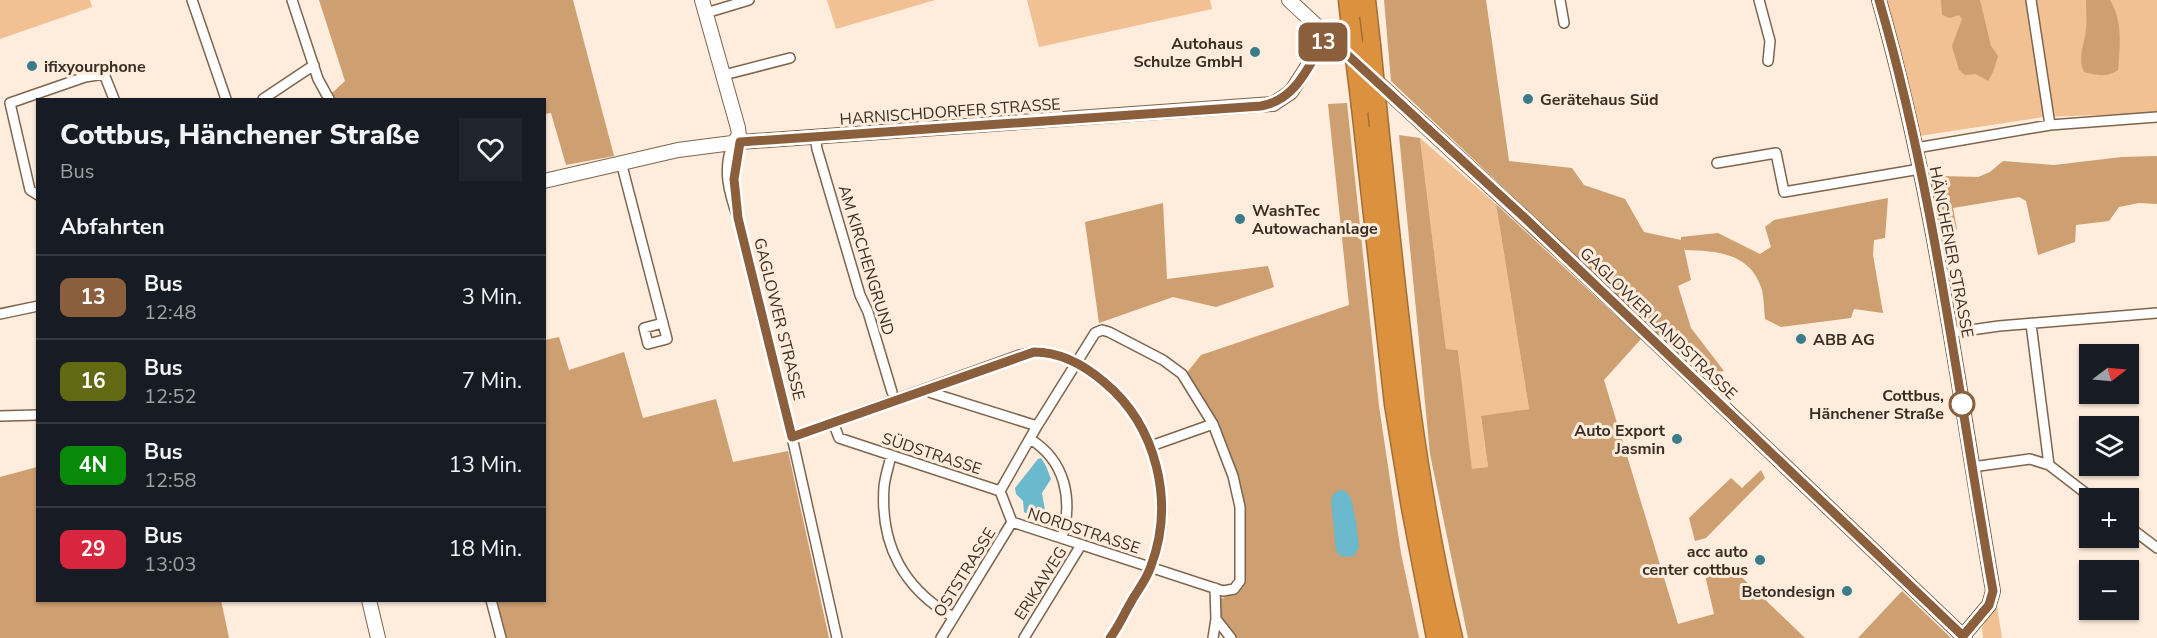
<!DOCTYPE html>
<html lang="de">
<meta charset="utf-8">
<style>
:root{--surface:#171b24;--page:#20242c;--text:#f1f3f6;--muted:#9ea1a6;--line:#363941}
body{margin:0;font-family:"Nunito Sans",sans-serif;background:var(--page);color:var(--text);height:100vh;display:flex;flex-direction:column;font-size:22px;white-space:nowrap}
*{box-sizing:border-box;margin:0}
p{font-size:20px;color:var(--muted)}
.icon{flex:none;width:33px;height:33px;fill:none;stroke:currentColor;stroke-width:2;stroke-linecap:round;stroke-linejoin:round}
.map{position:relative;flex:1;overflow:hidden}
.drawer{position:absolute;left:36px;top:98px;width:510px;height:504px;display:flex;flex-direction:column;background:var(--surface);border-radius:0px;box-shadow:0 2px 4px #0004}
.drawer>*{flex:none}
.badge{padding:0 12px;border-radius:9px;font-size:21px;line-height:39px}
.needle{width:39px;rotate:74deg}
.fabs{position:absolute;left:2079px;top:344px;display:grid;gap:12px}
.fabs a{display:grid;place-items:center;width:60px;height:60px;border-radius:0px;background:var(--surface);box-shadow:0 2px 4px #0004;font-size:30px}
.map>.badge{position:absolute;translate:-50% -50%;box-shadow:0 0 0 3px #fff}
h2{padding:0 24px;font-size:22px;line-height:54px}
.round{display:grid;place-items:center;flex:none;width:63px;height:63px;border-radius:0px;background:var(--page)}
.headline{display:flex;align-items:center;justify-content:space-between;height:102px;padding:0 24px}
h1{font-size:28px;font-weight:800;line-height:45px}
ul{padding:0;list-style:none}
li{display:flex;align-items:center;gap:18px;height:84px;padding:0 24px;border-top:2px solid var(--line)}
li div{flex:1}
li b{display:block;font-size:22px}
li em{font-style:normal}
li .badge{min-width:66px;font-weight:700;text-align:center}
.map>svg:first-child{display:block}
</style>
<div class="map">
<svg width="2157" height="638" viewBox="0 0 2157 638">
<rect width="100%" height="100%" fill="#feecdc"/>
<!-- green -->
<path fill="#f1c193" d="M0,0H90L92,7L0,39Z
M827,0H935L836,29Z
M1027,0H1210L1212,9L1039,47Z
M1887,0H2157V113L2043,117L1919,136L1902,56Z
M1420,138L1496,204L1529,409L1481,417L1488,467L1472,470L1458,350L1446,349Z
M1996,600L2002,638H1983L1982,628Z"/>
<!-- forest -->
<path fill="#cd9f71" d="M319,0H573L614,156L566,165L551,113L545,114L544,99H335L331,94L345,81Z
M1384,0H1486L1509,161L1572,168L1584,185L1625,199L1644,232L1681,240V237L1718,233L1760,254L1771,247L1765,227L1774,220L1888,198L1885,238L1874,240L1873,255L1883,313L1854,309L1851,318L1781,327L1765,319C1764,310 1764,299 1762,290C1751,253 1718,251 1685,250L1684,248L1691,280L1678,286L1691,328L1724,371L1702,376L1391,81Z
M1941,0H1980L1991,46L1998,56L1993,72L1988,81L1976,74L1965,75L1959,70L1952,46L1962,19L1959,15L1950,18L1942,15Z
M2086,0H2110C2123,21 2120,47 2118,70C2107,78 2096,75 2084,72C2077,58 2085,43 2086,29C2087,20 2086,10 2086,0Z
M1347,103L1379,406L1401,553L1419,638H1237L1220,617V599L1237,592L1245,581L1243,507L1237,476L1228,447L1215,421L1185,375L1201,355L1349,305L1328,104Z
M1399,135L1420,138L1446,349L1458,350L1472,469L1488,467L1481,416L1529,409L1496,204L1641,339L1604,380L1678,624L1714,614L1705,575L1721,571L1730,566L1805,638H1468L1430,454Z
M2157,156V204L2139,203L2119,207L2109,221L2076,225L2075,242L2038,255L2026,201L2019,197L1953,208L1957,229L1949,232L1940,226L1928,184L1941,176L1978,177L1990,172L2003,161L2054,165L2122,157Z
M1163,203L1167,279L1268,266L1274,287L1216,307L1173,297L1099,323L1085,222Z
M559,337L569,370L624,352L643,418L716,399L733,462L788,451L829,638H505L493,600H544L545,340Z
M37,467L38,600H221L229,638H0V477Z
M1761,470L1765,478L1706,538L1695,541L1689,518L1731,478L1742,488Z
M1902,591L1951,638H1858Z"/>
<!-- water -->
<path fill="#6ab9cc" d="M1041,458L1046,466L1051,479L1042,493L1046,516L1031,517L1024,512L1023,501L1016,494L1015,488L1038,459Z
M1339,490L1346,491L1351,499L1356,521L1359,547L1354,556L1342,557L1336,551L1331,500L1333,495Z"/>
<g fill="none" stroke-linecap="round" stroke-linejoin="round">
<defs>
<path id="street" d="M192,0L226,99
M292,0L318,79L329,99
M1560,0L1564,23
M1759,0L1770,41L1768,61
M2031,0L2050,125
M706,13L749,0
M724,75L790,58
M263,99L314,65
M815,136L817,149L860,295L868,312L892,392
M733,143C722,169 729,193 738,218L792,437L837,638
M1916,148L2050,125L2157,117
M621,162L667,339L648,344L644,328L663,323
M1717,163L1776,153L1784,192L1920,169
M38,195L30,190L10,103L85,77L104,74L114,99
M737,207L734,179L740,142
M0,314L38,306
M2031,324L2049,465
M1950,333L1999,326L2157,313
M925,389L932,393L1037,426
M0,416L38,415
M833,422L839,438L1000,491
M792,437L1020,355C1048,348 1068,358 1092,373C1153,414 1179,499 1151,567C1146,580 1137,591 1130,603C1124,614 1118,628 1110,638
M1030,439C1066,461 1073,500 1062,538
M1151,446L1213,424
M891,455C889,466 885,476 884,487C880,545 904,589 953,617
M1972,467L2030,459L2049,465L2092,498
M1000,491L1037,426L1095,333L1102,330L1109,332L1163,360L1182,374L1213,424L1233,476L1240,507V581L1234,589L1223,591L1012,522
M1000,491L1012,522
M2128,526L2157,548
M491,600L501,638
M1216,619L1231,638
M941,638L1012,522
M1024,638L1081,545
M1213,638L1216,619L1215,588"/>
<path id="secondary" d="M702,0L738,128L739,136L733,143
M1289,0L1358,64
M1879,0C1934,193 1959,394 1993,591L1989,605L1963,636
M1372,77L1561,252L1965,638
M544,181L678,150L740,142L1273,104L1291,92L1327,36
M369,600L378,638"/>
<path id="highway" d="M1348,0L1350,18
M1366,0L1371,45
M1361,107L1394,404L1411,508L1436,638
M1379,126C1397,297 1412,470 1453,638"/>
</defs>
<!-- street casing -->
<use href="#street" stroke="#7e654c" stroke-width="12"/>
<!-- secondary casing -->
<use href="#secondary" stroke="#7e654c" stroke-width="16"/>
<!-- highway casing -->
<use href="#highway" stroke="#a36e35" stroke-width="21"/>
<!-- street -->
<use href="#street" stroke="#fff" stroke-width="9"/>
<!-- secondary -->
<use href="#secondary" stroke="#fff" stroke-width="14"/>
<!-- highway -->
<use href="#highway" stroke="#db913e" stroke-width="18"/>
<defs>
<path id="highway-bridge" d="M1350,18L1361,107
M1371,45L1379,126"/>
</defs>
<!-- highway-bridge casing -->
<use href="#highway-bridge" stroke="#a36e35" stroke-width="21" stroke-linecap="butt"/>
<!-- highway-bridge -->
<use href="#highway-bridge" stroke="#db913e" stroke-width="18"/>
</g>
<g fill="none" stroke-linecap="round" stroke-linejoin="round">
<defs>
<path id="line" d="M1110,638C1118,628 1124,614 1131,602C1137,591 1147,579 1151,566C1175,502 1157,426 1104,382C1084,365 1061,352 1034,352L792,437L738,218L734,179L740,142L1261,106C1297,100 1309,64 1327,36L1526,219L1963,636L1989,605L1993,591C1958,394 1935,193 1879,0"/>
</defs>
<!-- line casing -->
<use href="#line" stroke="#fff" stroke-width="14"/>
<!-- line -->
<use href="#line" stroke="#8b5e3c" stroke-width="9"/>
</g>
<!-- markers -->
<g fill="#397d8d" stroke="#feecdc" stroke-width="2">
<circle cx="1255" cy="52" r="6"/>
<circle cx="32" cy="66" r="6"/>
<circle cx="1528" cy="99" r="6"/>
<circle cx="1240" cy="219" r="6"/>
<circle cx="1801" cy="339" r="6"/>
<circle cx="1677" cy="439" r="6"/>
<circle cx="1760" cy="560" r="6"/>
<circle cx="1847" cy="591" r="6"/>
</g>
<circle fill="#fff" stroke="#8b5e3c" stroke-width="3" cx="1962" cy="404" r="12"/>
<g text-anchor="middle" stroke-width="6" stroke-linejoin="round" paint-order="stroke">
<!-- poi labels -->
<g font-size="16" font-weight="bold" fill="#3a2e24" stroke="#feecdc" text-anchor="end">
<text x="1243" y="49">Autohaus<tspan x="1243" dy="18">Schulze GmbH</tspan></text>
<text x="44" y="72" text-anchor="start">ifixyourphone</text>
<text x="1540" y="105" text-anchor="start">Gerätehaus Süd</text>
<text x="1252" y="216" text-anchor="start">WashTec<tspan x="1252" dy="18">Autowachanlage</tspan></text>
<text x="1813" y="345" text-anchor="start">ABB AG</text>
<text x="1665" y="436">Auto Export<tspan x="1665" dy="18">Jasmin</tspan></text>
<text x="1748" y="557">acc auto<tspan x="1748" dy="18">center cottbus</tspan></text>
<text x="1835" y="597">Betondesign</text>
</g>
<!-- street labels -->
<g font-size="16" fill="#3a2e24" stroke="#feecdc">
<text transform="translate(950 111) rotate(-4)" y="6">HARNISCHDORFER STRASSE</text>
<text transform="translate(1952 252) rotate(79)" y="6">HÄNCHENER STRASSE</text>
<text transform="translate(867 260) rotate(73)" y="6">AM KIRCHENGRUND</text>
<text transform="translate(780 319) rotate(76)" y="6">GAGLOWER STRASSE</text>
<text transform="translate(1659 323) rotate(44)" y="6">GAGLOWER LANDSTRASSE</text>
<text transform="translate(932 453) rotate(18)" y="6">SÜDSTRASSE</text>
<text transform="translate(1084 530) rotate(18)" y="6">NORDSTRASSE</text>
<text transform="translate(964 572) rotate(-58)" y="6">OSTSTRASSE</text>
<text transform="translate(1040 583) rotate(-58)" y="6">ERIKAWEG</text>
</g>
<!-- stop labels -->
<g font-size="16" font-weight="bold" fill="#3a2e24" stroke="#feecdc" text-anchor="end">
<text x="1944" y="401">Cottbus,<tspan x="1944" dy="18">Hänchener Straße</tspan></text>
</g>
</g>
</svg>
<div class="fabs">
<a><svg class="needle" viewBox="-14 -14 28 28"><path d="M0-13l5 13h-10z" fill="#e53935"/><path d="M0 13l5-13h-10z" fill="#9ea1a6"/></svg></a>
<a><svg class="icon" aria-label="layers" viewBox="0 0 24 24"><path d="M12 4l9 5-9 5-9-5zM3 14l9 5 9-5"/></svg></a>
<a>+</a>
<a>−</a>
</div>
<b class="badge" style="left:1323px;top:42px;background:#8b5e3c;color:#fff">13</b>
<section class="drawer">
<div class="headline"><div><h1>Cottbus, Hänchener Straße</h1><p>Bus</p></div><a class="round"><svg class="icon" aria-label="heart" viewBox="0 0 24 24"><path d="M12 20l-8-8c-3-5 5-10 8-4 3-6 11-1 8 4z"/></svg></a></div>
<h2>Abfahrten</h2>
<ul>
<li><span class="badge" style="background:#8b5e3c;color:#fff">13</span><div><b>Bus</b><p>12:48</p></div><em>3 Min.</em></li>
<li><span class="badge" style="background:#636913;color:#fff">16</span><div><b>Bus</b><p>12:52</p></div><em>7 Min.</em></li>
<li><span class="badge" style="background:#088a08;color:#fff">4N</span><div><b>Bus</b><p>12:58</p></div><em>13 Min.</em></li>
<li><span class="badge" style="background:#d7263d;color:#fff">29</span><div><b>Bus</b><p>13:03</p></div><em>18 Min.</em></li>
</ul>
</section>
</div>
